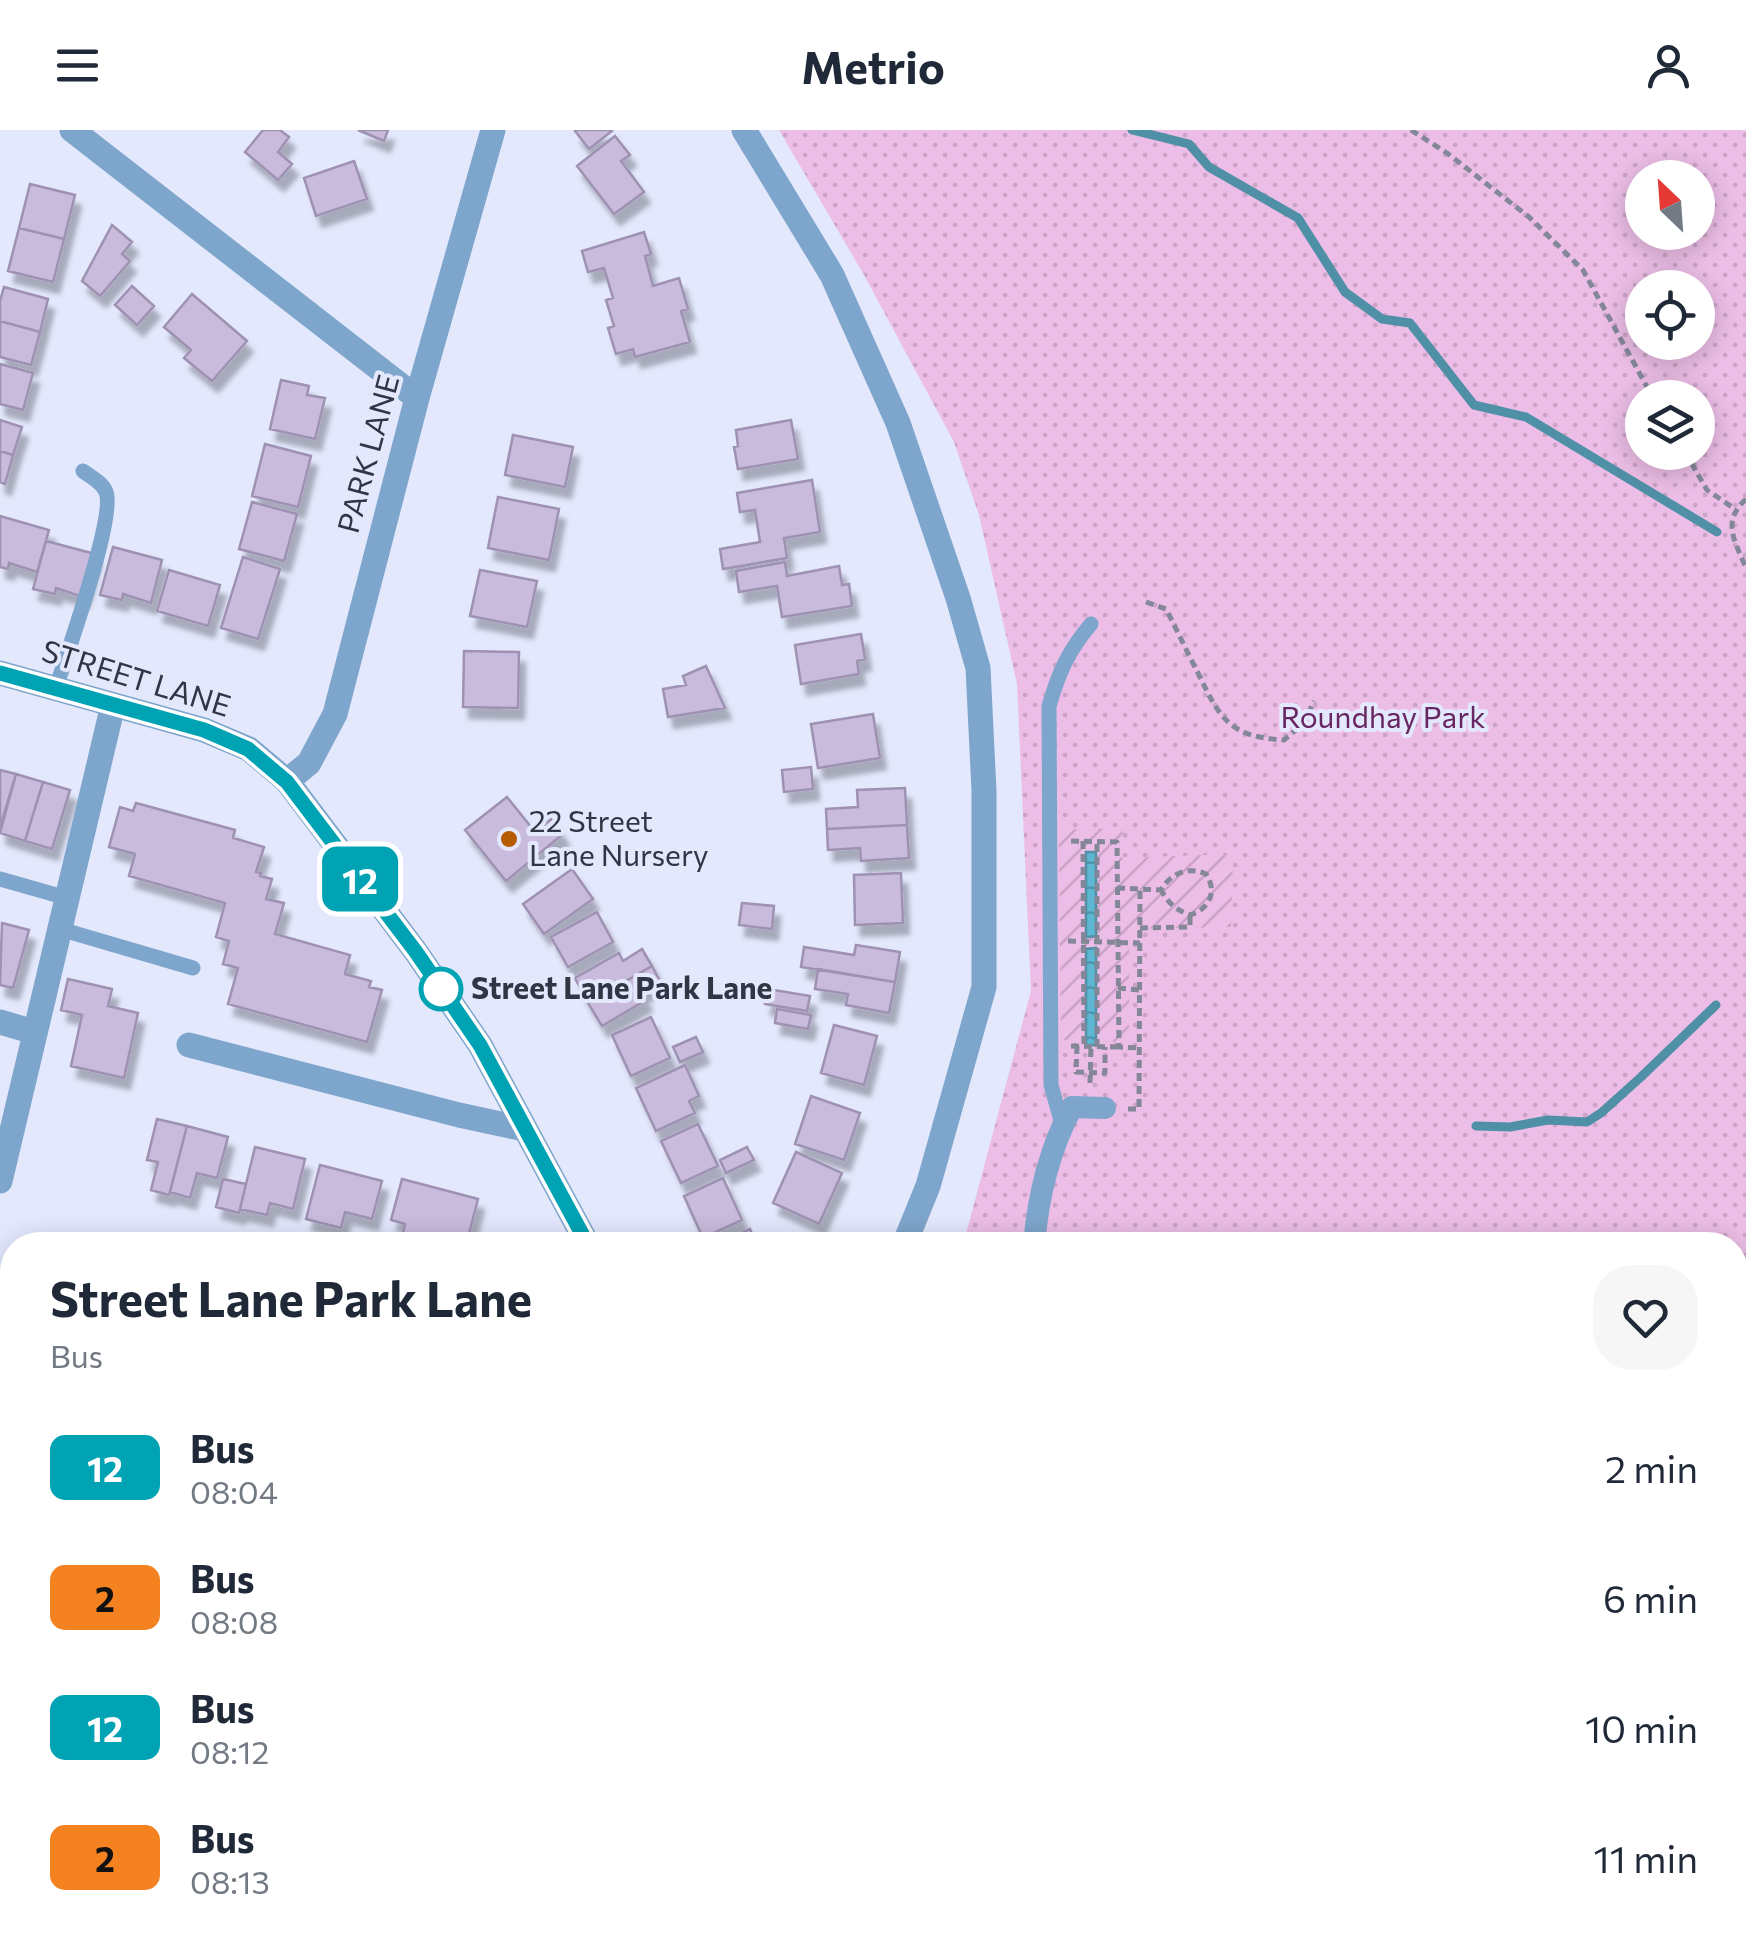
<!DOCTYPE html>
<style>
:root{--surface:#fff;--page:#f6f6f7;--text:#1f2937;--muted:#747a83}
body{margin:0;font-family:Commissioner,sans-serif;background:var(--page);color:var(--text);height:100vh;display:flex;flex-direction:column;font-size:38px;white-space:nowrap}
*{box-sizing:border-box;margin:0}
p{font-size:32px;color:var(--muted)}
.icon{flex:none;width:55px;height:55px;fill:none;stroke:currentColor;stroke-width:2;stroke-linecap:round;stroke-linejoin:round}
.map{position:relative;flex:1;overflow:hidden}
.sheet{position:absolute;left:0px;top:1102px;width:1748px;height:712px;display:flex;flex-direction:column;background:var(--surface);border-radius:40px 40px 0 0;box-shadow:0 5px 25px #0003}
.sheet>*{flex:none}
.badge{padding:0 20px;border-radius:15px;font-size:35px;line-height:65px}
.needle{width:65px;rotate:335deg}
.buttons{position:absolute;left:1625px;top:30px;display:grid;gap:20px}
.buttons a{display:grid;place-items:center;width:90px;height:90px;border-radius:50%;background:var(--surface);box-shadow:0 5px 25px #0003;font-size:50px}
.map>.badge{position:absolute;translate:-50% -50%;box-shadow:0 0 0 5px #fff}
.round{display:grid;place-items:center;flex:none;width:105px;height:105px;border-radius:40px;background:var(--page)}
.head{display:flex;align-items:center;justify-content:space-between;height:170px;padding:0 50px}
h1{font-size:48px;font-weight:700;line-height:75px}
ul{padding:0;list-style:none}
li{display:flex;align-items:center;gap:30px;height:130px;padding:0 50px}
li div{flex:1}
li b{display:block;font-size:38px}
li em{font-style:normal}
li .badge{min-width:110px;font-weight:700;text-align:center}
header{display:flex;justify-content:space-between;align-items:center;height:130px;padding:0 50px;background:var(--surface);font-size:45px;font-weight:700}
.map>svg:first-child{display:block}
</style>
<header><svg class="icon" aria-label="menu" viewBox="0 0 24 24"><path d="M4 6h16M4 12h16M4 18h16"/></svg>Metrio<svg class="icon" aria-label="person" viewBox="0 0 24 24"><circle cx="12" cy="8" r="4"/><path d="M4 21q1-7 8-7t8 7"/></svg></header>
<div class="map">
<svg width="1746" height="1813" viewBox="0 0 1746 1813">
<defs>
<pattern id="park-dots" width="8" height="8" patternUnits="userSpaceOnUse" patternTransform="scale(2.5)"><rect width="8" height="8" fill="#ecbde6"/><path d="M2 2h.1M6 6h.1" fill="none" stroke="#cba3c6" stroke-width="1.8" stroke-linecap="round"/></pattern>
<pattern id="garden-furrows" width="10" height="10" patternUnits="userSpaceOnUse" patternTransform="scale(2.5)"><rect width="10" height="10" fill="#ecbde6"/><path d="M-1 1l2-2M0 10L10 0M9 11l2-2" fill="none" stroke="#cba3c6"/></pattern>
<pattern id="water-waves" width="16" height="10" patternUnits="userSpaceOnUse" patternTransform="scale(2.5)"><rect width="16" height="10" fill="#5db7d2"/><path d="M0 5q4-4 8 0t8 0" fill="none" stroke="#4d96ac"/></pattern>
<filter id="shadow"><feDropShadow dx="6" dy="11" stdDeviation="2.5" flood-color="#0004"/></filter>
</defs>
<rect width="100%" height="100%" fill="#e3e8fd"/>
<!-- built -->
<path fill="#d4dcfd" d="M1137,1802L1140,1813H875L872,1803Z"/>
<!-- park -->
<path fill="url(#park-dots)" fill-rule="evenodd" d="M779,0H1746V1813H1140L1137,1803L1735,1802V1115H963L1031,861L1017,554L979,385L954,312L864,145ZM1642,48H1698V102H1642ZM1642,158H1698V212H1642ZM1642,268H1698V322H1642Z
M208,1802L392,1803L393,1813H205Z
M742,1802L798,1803L799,1813H569L741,1806Z"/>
<!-- garden -->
<path fill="url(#garden-furrows)" d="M1123,698L1122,728L1233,724L1231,797L1129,799V912L1061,910L1059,700Z
M1270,1802L1348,1803L1358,1813H1261Z
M742,1803V1806L569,1813H393L392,1803Z"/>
<!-- water -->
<path fill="url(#water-waves)" stroke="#5090a7" stroke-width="2.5" d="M1086,722H1096V806L1086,807Z
M1096,818V915H1086V819Z"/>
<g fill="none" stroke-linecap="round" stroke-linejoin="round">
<!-- stream -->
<path stroke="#5090a7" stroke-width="9" d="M1132,0L1189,14L1209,37L1298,88L1345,162L1382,189L1410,193L1474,275L1526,287L1717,402
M1476,996L1510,997L1548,990L1587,992L1601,983L1641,947L1716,875"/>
</g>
<!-- building -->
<path fill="#c8bbdc" stroke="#9e91b1" stroke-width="2.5" filter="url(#shadow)" d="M263,0H280L289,7L278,22L292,34L278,50L245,22Z
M358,0H388L384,11Z
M577,0H611L612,1L589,19L575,1Z
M615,6L630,25L621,31L644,62L614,84L577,36Z
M354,31L367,69L316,86L304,48Z
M30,54L75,65L64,109L19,98Z
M112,95L132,112L122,124L130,131L100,166L82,151Z
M19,98L64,109L53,152L8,141Z
M644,102L651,124L645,126L653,156L679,148L688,179L681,181L690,212L635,227L633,219L616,224L608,198L614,196L606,170L613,168L604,138L588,142L582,121Z
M132,156L154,176L137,195L115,175Z
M4,157L48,169L40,202L0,191V171Z
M192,164L247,211L212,251L184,228L191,220L164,197Z
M0,191L40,202L31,235L0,227Z
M0,234L33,243L23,280L0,274Z
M281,250L309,256L307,265L325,268L315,309L270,299Z
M0,290L22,297L13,325L0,321Z
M791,290L798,329L738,339L734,317L738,316L736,300Z
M513,305L573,317L565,357L505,345Z
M265,314L311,326L298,377L252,366Z
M0,321L13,325L5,354L0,352Z
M812,350L820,402L784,408L787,428L723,439L720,419L760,412L755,380L740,382L737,363Z
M498,367L559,379L549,430L488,418Z
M252,372L297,384L284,431L239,419Z
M0,386L49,400L37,442L9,433L8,439L0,437Z
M46,411L95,424L83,467L56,458L55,464L33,459Z
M113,417L162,430L151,473L123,464L122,470L100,465Z
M243,427L280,439L258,509L221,498Z
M785,432L787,446L839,436L842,455L849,454L852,476L782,487L777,456L739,462L736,441Z
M169,440L220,455L208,496L157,481Z
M480,440L537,451L527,497L470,486Z
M861,504L865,529L857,531L859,544L801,554L795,515Z
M464,521L519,522L518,578L463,577Z
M706,536L725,578L668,587L663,559L686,555L683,546Z
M873,584L880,628L818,638L811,594Z
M811,637L813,659L784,662L782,640Z
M0,640L16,644L0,697Z
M16,644L43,652L25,711L0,703Z
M43,652L70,660L52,719L25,711Z
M905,658L907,695L827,699L826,679L858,677L857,660Z
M507,667L535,702L551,689L563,704L506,751L465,700Z
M136,673L235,700L233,708L264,717L256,742L261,743L260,746L272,749L266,769L284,773L275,804L350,825L345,844L371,851L369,857L382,860L367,912L228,874L238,838L223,834L229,811L216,807L225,773L129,746L135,724L109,717L120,677L133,681Z
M907,695L909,728L861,731L860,718L828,720L827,699Z
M572,739L593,769L544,804L523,774Z
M901,743L903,793L855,795L854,745Z
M742,773L774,776L772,799L739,795Z
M597,782L613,812L568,837L551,807Z
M2,793L29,800L13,858L0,855Z
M856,815L900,822L895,852L801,837L804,817L854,825Z
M642,819L652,836L588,873L575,848L619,823L623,831Z
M652,836L660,851L641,862L646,870L602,896L588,873Z
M818,839L895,852L889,883L846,875L848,864L815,859Z
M68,849L112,859L108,876L138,883L124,948L71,936L82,885L61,880Z
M768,859L810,866L807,881L765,874Z
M777,879L811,885L808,899L775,893Z
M651,887L670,928L631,946L612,905Z
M834,895L877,906L864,955L821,943Z
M696,907L703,922L680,932L673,917Z
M685,935L699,966L689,971L695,983L656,1001L636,958Z
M811,966L860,983L844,1030L795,1014Z
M157,989L187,996L169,1065L151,1060L158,1032L147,1030Z
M698,994L718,1036L681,1053L661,1011Z
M187,996L228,1007L217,1048L197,1043L190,1068L170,1062Z
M255,1017L305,1029L293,1079L270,1073L267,1085L240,1079Z
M747,1017L754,1030L726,1043L720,1030Z
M796,1022L842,1043L819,1094L773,1073Z
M320,1035L382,1051L372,1089L345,1082L341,1098L306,1089Z
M723,1048L742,1090L703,1108L684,1066Z
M223,1049L246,1054L239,1083L216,1077Z
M402,1049L478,1069L466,1115H447L403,1103L405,1094L391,1090Z
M750,1099L757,1115H715Z
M0,1408L12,1412V1465L10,1464L11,1460L0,1457Z
M12,1505V1589L0,1585V1546Z
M4,1686L12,1688V1722L0,1719V1700Z
M906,1802H989L976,1807L978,1813H909Z"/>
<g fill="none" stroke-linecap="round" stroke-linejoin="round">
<!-- path -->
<path stroke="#838798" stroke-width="5" stroke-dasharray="8 5" stroke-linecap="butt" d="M1411,0L1447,23L1529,87L1583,140L1653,268
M1685,322L1707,360L1735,379
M1746,369C1721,392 1735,411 1746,438
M1146,472L1166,479C1177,500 1187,522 1198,543C1220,589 1230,607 1284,610L1304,593L1314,571
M1071,711L1117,712L1119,917L1140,918
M1083,711L1084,916
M1117,758L1139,759
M1140,798L1190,797V785
M1068,811L1140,813
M1118,858L1140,860
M1071,916L1119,917
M1077,916L1076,942L1105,943V917
M1097,917V711
M1090,953L1091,916
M1128,979H1139L1140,759L1161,760C1171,743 1188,736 1206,744C1218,762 1209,779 1190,785C1176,780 1168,773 1161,760
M1735,1404L1746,1393
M1735,1648L1746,1639
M560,1802L561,1813
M1351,1802L1359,1813
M1225,1813L1228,1802
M1260,1813L1269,1802
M1406,1813L1455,1802
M1527,1813L1541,1802"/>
<!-- service -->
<path stroke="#7ea5cb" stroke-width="15" d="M56,558C66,526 116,387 106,362C102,352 91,347 83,341
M0,749L67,768
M60,799L193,838
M1062,994L1051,955L1049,576C1059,542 1068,521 1091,494"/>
<!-- pedestrian -->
<path stroke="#7ea5cb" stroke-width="22" d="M1034,1115C1038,1067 1049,1020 1072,977L1105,978"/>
<!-- minor -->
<path stroke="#7ea5cb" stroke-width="25" d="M72,0L417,268
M744,0L832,145L898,293L958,468L978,538L984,661V857L928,1056L904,1115
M0,892L34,902
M189,915L459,985L524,999
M0,1051L113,575
M1735,1220L1746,1214
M0,1357L12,1361
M0,1646L12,1640"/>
<!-- tertiary -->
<path stroke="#7ea5cb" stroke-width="25" d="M0,543L204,600L249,619L287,651L416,822L480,915L588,1115
M287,651L309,633L335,584L417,268L493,0
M185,1802V1813
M839,1802L841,1813"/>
</g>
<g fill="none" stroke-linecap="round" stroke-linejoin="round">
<defs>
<path id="line" d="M0,543L204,600L248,619L287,652L416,822L480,915L588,1115"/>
</defs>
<!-- line casing -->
<use href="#line" stroke="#fff" stroke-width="22"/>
<!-- line -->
<use href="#line" stroke="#00a3b4" stroke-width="15"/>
</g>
<!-- markers -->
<circle fill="#b65b00" stroke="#e3e8fd" stroke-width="4" cx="509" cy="709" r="10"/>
<circle fill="#fff" stroke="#00a3b4" stroke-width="5" cx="441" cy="859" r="20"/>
<g text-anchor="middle" stroke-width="8" stroke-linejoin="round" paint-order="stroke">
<!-- street labels -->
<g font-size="30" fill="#323543" stroke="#e3e8fd">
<text transform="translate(369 324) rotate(-75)" y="10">PARK LANE</text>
<text transform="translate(136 549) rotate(17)" y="10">STREET LANE</text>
</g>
<!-- park labels -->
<g font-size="30" fill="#682663" stroke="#e3e8fd">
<text x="1383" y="598">Roundhay Park</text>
</g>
<!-- poi labels -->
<g font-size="30" fill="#323543" stroke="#e3e8fd" text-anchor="start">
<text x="529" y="702">22 Street<tspan x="529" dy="34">Lane Nursery</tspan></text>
</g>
<!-- stop labels -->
<g font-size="30" font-weight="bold" fill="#323543" stroke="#e3e8fd" text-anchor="start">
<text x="471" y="869">Street Lane Park Lane</text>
</g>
</g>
</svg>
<div class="buttons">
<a><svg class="needle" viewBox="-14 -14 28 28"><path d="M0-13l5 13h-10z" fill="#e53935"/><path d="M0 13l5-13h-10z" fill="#747a83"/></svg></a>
<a><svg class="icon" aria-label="locate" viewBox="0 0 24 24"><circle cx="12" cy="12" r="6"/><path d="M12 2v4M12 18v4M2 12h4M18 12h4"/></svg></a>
<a><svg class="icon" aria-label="layers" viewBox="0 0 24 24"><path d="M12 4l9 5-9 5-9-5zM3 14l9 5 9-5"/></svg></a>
</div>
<b class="badge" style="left:360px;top:749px;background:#00a3b4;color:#fff">12</b>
<section class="sheet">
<div class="head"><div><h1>Street Lane Park Lane</h1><p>Bus</p></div><a class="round"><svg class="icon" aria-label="heart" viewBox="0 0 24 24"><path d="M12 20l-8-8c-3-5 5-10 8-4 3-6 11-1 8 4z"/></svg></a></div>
<ul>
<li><span class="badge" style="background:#00a3b4;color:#fff">12</span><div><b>Bus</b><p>08:04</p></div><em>2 min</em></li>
<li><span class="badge" style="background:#f58220;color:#111">2</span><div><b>Bus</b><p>08:08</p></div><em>6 min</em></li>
<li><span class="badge" style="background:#00a3b4;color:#fff">12</span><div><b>Bus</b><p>08:12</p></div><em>10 min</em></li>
<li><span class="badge" style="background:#f58220;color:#111">2</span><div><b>Bus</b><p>08:13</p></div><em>11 min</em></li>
</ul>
</section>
</div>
